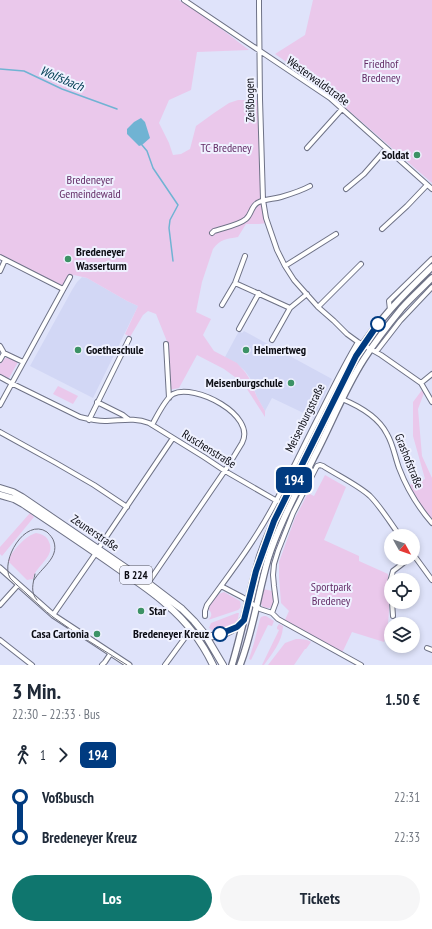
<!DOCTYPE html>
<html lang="de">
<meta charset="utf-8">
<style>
:root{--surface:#fff;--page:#f6f6f7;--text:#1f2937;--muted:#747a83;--accent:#0f766e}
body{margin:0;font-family:"PT Sans Narrow",sans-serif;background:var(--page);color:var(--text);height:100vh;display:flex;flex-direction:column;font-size:15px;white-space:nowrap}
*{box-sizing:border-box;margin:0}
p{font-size:13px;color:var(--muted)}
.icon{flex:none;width:22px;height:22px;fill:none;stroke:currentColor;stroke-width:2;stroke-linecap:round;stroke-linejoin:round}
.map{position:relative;height:665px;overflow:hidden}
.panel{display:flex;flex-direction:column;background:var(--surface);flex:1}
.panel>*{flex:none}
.badge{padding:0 8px;border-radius:6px;font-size:14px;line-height:26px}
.needle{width:26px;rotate:130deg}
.fabs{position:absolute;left:384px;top:529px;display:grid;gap:8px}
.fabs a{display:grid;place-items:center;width:36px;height:36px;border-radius:50%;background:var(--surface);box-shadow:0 2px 6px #0003;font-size:20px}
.map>.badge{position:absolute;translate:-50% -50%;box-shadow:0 0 0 2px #fff}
.legs{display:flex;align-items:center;gap:6px;height:44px;padding:0 12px;font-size:13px}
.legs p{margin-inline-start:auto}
.headline{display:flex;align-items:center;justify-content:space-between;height:68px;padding:0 12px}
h1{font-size:22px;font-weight:700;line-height:30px}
.action{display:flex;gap:8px;margin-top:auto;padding:8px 12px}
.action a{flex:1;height:46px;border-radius:24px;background:var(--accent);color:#fff;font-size:16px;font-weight:700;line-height:46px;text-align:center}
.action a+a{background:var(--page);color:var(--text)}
ul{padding:0 12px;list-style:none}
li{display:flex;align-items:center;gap:14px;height:40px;font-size:15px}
li i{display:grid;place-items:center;width:6px;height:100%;margin:0 5px;background:currentColor}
li i::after{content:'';width:10px;height:10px;margin:-5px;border:3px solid;border-radius:50%;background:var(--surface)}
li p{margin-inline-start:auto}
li:first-child i{background:linear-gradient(#0000 50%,currentColor 0)}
li:last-child i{background:linear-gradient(currentColor 50%,#0000 0)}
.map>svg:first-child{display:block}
</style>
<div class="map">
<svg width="432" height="665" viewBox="0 0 432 665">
<rect width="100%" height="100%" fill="#dfe3fa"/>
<!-- built -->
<path fill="#d2d7f5" d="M82,277L87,278L127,301L138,306L93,398L30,366L72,290L77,282Z
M239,331L242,333L244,331L332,379L314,418L272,398L265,411L257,397L250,378L245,371L236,363L225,357Z"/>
<!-- green -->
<path fill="#eac8eb" d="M0,0H179L207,18L249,50L197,52L191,90L169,100L159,123L169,143L173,155L181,154L190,149L196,126L214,113L229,103L238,100H259L263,199L267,223L259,224H246L238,237C227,239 220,239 213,249L202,282L196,312L211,319L203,335L214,351L237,363L245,372L249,378L257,397L265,411V417L243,383L224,369L197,355L179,388L169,390L168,344L156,314L148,311L143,315L130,337L125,334L138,306L127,301L87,278L74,275L70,277L63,288L0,256Z
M313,0H432V183L332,96L285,61L275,54L305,35Z
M9,357L18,362L8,380L0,375V364L5,358Z
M58,386L78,396L73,404L53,394Z
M422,390L424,393L418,409L422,456L432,478V522L407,486L425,479L413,436V402Z
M325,475L346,487L324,540L359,556V561L388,574C389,595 391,621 384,642L352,632L342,653L284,622L289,611L281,603L279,577V562L295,518L308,493L314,496Z
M30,513L34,517L2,556L0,554V547Z
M36,533C42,534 47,536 49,542C56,557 35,566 33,579L27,580L8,561C12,551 25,536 36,533Z
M263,589L272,591C273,599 277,612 263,607L260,603Z
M224,592L240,601C241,605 241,608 238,610L208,620C213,616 212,612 207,608C212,602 216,594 224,592Z
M237,613H239L237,623L227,629L215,632L209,628L211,623Z
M264,616H266L274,621L272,626L268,625L251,660L249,659L254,643L260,619L261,617Z
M279,624L283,626V627C282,642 272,654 264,665H262L279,630L277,629V627Z
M296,639C301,639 307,639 311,642L306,649H305L294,665H268L285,643Z"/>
<!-- water -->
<path fill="#70b3d3" d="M141,118L145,122L150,138L142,145L139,146L127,134V129L134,122Z"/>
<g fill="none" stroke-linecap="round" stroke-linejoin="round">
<!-- stream -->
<path stroke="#70b3d3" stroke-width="1.5" d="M0,69L24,71L62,89L117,109
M142,145L147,151L153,168L178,205L170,220L169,228L173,261"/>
<defs>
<path id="minor" d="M184,0L330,98L432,189
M259,0V8L260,99L263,200L266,218L277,250L285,266L294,280L318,307L334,321L347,334L358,342L381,355L421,383L432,402
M307,148L342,109
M346,189L364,174L386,149
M382,229L407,206L427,185
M212,233L214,231C223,228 239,225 246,219C252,214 251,205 259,202C266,199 274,199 281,197C291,194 301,191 310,186
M0,257L63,289
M285,266L336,234
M0,271L5,260
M235,283L290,308
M222,305L235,283L245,256
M318,307L361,264
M390,310L389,301L432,259
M239,329L259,293
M272,340L290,308L307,294
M166,344L169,398
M0,346L4,353
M376,352L400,321L432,287
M0,360L4,353L23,362
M0,377L11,383L80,417C88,419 96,421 105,421C120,421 134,417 149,423L204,457L225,471L277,501
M421,383L432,374
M342,399C359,406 378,416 387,434C393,444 395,457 399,468C407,489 418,507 432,523
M97,402L123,415L128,419
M0,405L70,277
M89,420L129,339
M0,432L56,463L94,485L127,507
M98,549L173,438
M413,554L432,580
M148,583L228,466L242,443C257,415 194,383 173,394C165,399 157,416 152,425
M221,586L242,597L260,609L272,613L278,619L361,665
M391,588L390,582L393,571L410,558
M392,602L393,616
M0,605L18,585
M272,613L276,602L274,586L273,575L274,564L278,551L293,513L317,466L320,465L323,466C337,475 358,485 370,496C381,507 391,524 400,536
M53,615L96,553
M205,616V611L207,605C232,571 257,538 276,501C291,473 305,443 320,414C332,390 344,365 358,342
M0,640L32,665
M427,648L432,650
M102,665L105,662L111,653
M165,665L184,639"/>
<path id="tertiary" d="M0,568L53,615L129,665"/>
<path id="secondary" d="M232,665C243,629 249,592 260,556C272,521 290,488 307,454C323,422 337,388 355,357C375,323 404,294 432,267
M240,665C253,631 258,594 268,559C279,524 298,490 314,457C331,425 344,390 364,359C375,342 388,325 402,308C411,298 422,288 432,278"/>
<path id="primary" d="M0,488L13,492L22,497L148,583L182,609L194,621L204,633L223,665
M0,495L14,499L23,504C53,524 83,544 113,565C131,578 151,590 167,605C187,622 202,642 213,665
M205,634C216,641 237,629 243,620"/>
</defs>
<!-- minor casing -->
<use href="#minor" stroke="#6e7286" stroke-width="6"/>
<!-- tertiary casing -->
<use href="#tertiary" stroke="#6e7286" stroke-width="7"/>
<!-- secondary casing -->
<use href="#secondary" stroke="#6e7286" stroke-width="8"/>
<!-- primary casing -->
<use href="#primary" stroke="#6e7286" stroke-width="8"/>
<!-- minor -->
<use href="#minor" stroke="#fff" stroke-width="4"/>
<!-- tertiary -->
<use href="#tertiary" stroke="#fff" stroke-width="5"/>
<!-- secondary -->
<use href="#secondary" stroke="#fff" stroke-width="5.5"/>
<!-- primary -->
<use href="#primary" stroke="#fff" stroke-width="6"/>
<!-- tram -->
<path stroke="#6c6e7c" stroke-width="1" d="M35,574C33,584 30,592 37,600
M34,580C41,568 59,558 54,542C53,538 50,535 47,532C25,517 0,561 10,578C15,584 22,589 28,595C36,602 44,610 53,617C76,634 102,649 127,665"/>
</g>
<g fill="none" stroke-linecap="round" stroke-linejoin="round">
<defs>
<path id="line-1" d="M220,634L237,627L244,620L256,571L274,521L356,356L378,324"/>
</defs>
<!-- line-1 casing -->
<use href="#line-1" stroke="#fff" stroke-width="9"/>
<!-- line-1 -->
<use href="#line-1" stroke="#003b80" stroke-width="6"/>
</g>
<!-- markers -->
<g fill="#3c9265" stroke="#eff1ff" stroke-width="1.5">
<circle cx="417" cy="155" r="4"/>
<circle cx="68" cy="259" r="4"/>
<circle cx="78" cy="350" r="4"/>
<circle cx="246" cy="350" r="4"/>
<circle cx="291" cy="383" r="4"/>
<circle cx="141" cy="611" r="4"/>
<circle cx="97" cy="634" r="4"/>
</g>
<g fill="#fff" stroke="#003b80" stroke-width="2">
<circle cx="378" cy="324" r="7"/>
<circle cx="220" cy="634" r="7"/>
</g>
<g text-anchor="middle" stroke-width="4" stroke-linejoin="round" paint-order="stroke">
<!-- shield labels -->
<rect fill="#eff1ff" stroke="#50515a" stroke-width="1" x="120" y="566" width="32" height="18" rx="3"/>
<g font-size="11" font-weight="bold" fill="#0c0d14">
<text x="136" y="579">B 224</text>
</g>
<!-- park labels -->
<g font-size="12" fill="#642d67" stroke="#eff1ff">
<text x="381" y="68">Friedhof<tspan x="381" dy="14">Bredeney</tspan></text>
<text x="226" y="152">TC Bredeney</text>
<text x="90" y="184">Bredeneyer<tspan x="90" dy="14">Gemeindewald</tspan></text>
<text x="331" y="591">Sportpark<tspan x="331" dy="14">Bredeney</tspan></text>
</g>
<!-- street labels -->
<g font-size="12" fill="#0c0d14" stroke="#eff1ff">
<text transform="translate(318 81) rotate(36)" y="4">Westerwaldstraße</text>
<text transform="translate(250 100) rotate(-91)" y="4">Zeißbogen</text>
<text transform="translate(305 418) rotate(-64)" y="4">Meisenburgstraße</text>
<text transform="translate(209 449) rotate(32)" y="4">Ruschenstraße</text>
<text transform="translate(409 461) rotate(68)" y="4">Grashofstraße</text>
<text transform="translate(95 533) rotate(34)" y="4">Zeunerstraße</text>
</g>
<!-- poi labels -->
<g font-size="12" font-weight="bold" fill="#0c0d14" stroke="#eff1ff" text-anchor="start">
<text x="409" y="159" text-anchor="end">Soldat</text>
<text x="76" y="256">Bredeneyer<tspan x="76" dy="14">Wasserturm</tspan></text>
<text x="86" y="354">Goetheschule</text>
<text x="254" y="354">Helmertweg</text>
<text x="283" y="387" text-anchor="end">Meisenburgschule</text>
<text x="149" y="615">Star</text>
<text x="89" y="638" text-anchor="end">Casa Cartonia</text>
</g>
<!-- stop labels -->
<g font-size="12" font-weight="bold" fill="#0c0d14" stroke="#eff1ff" text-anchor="end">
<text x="209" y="638">Bredeneyer Kreuz</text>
</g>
<!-- water labels -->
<g font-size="13" font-style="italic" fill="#003d53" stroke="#eff1ff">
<text transform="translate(62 78) rotate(23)" y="5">Wolfsbach</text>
</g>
</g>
</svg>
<div class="fabs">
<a><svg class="needle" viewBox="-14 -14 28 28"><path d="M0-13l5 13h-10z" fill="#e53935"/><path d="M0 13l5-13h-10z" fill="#747a83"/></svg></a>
<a><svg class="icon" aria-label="locate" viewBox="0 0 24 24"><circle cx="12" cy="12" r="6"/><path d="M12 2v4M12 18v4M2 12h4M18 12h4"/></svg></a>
<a><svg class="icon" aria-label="layers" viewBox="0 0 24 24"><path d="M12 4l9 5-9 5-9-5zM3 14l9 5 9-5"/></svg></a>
</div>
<b class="badge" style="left:294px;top:480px;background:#003b80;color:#fff">194</b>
</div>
<section class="panel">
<div class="headline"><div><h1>3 Min.</h1><p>22:30 – 22:33 · Bus</p></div><b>1.50 €</b></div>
<div class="legs"><svg class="icon" aria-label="walk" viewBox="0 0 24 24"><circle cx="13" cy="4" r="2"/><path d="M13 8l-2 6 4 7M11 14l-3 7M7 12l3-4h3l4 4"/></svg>1<svg class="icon" aria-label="forward" viewBox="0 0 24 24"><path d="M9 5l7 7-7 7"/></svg><b class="badge" style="background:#003b80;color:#fff">194</b></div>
<ul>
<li><i style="color:#003b80"></i><b>Voßbusch</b><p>22:31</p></li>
<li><i style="color:#003b80"></i><b>Bredeneyer Kreuz</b><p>22:33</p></li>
</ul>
<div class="action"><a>Los</a><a>Tickets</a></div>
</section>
